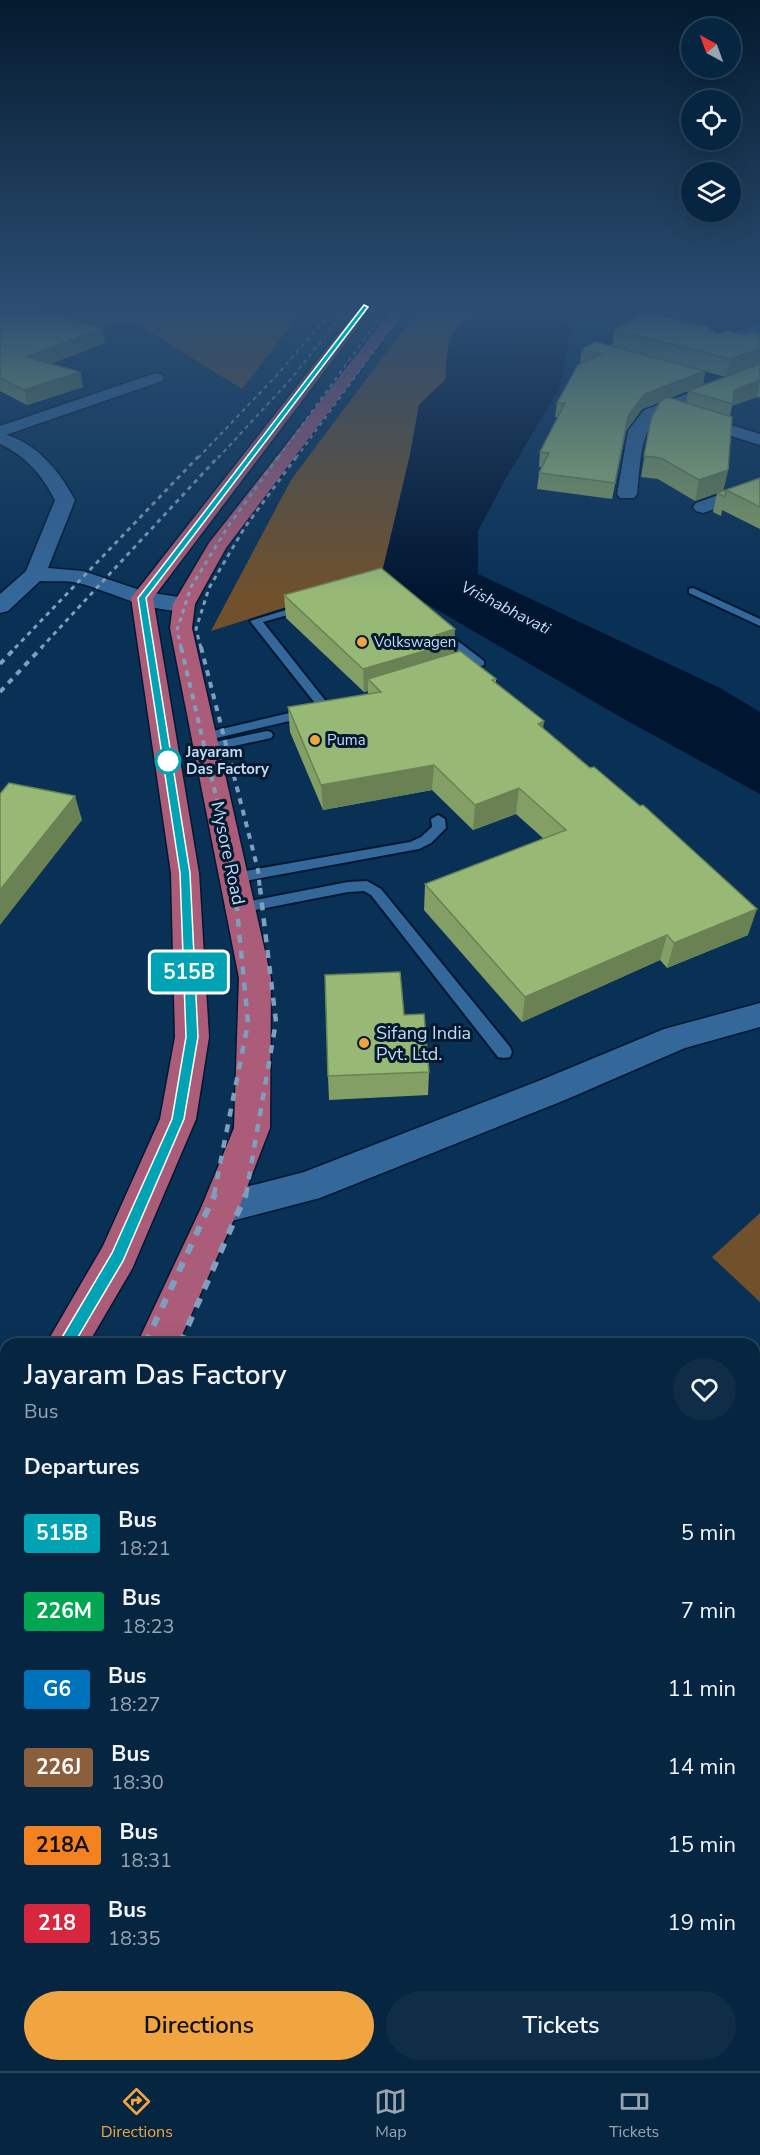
<!DOCTYPE html>
<style>
:root{--surface:#062540;--page:#0f2d47;--text:#f1f3f6;--muted:#98a5b1;--line:#274259;--accent:#f1a540}
body{margin:0;font-family:"Nunito Sans",sans-serif;background:var(--page);color:var(--text);height:100vh;display:flex;flex-direction:column;font-size:22px;white-space:nowrap}
*{box-sizing:border-box;margin:0}
p{font-size:20px;color:var(--muted)}
.icon{flex:none;width:33px;height:33px;fill:none;stroke:currentColor;stroke-width:2;stroke-linecap:round;stroke-linejoin:round}
.map{position:relative;flex:1;overflow:hidden}
.side{position:absolute;left:0px;top:1338px;width:760px;height:734px;display:flex;flex-direction:column;background:var(--surface);border-radius:18px 18px 0 0;box-shadow:0 6px 24px #0002,0 0 0 2px var(--line)}
.side>*{flex:none}
.badge{padding:0 12px;border-radius:4px;font-size:21px;line-height:39px}
.needle{width:39px;rotate:319deg}
.fabs{position:absolute;left:681px;top:18px;display:grid;gap:12px}
.fabs a{display:grid;place-items:center;width:60px;height:60px;border-radius:50%;background:var(--surface);box-shadow:0 6px 24px #0002,0 0 0 2px var(--line);font-size:30px}
.map>.badge{position:absolute;translate:-50% -50%;box-shadow:0 0 0 3px #fff}
h2{padding:0 24px;font-size:22px;line-height:54px}
.round{display:grid;place-items:center;flex:none;width:63px;height:63px;border-radius:32px;background:var(--page)}
.overview{display:flex;align-items:center;justify-content:space-between;height:102px;padding:0 24px}
h1{font-size:28px;font-weight:600;line-height:45px}
.cta{display:flex;gap:12px;margin-top:auto;padding:12px 24px}
.cta a{flex:1;height:69px;border-radius:36px;background:var(--accent);color:#111;font-size:24px;font-weight:600;line-height:69px;text-align:center}
.cta a+a{background:var(--page);color:var(--text)}
ul{padding:0;list-style:none}
li{display:flex;align-items:center;gap:18px;height:78px;padding:0 24px}
li div{flex:1}
li b{display:block;font-size:22px}
li em{font-style:normal}
li .badge{min-width:66px;font-weight:700;text-align:center}
.dock{display:flex;justify-content:space-around;align-items:center;height:84px;border-top:2px solid var(--line);background:var(--surface);font-size:16px;color:var(--muted)}
.dock a{display:grid;justify-items:center;gap:3px}
.dock .current{color:var(--accent)}
.map>svg:first-child{display:block}
</style>
<div class="map">
<svg width="760" height="2071" viewBox="0 0 760 2071">
<rect width="100%" height="100%" fill="#083155"/>
<!-- green -->
<path fill="#70512c" d="M46,307H305L242,389L131,320L73,332L0,321Z
M420,307H480C476,317 465,318 458,326C446,341 446,361 446,379L419,405L410,455L381,577L211,631L291,480Z
M760,1213V1302L712,1257Z"/>
<!-- water -->
<path fill="#001530" d="M480,307H551L564,315L570,333L560,387L506,478L478,531V574L720,688L760,712V794L615,714L381,577L410,455L419,405L446,379C446,361 446,341 458,326C465,318 476,317 480,307Z"/>
<g fill="none" stroke-linecap="round" stroke-linejoin="round">
<defs>
<path id="service" d="M693,588L760,619V626L689,593V589Z
M305,604L311,607L309,609L263,622L332,709L326,713L322,712L250,621Z
M438,626L484,661V665L457,674L453,673V667L471,662L434,631V627Z
M311,708L315,709L317,712L315,715L204,741L198,737L200,734Z
M267,731L271,732L273,735L271,738L206,752L200,748L201,745Z
M438,815L445,819L446,828L431,843L419,849L234,883L227,878L234,873L410,842L421,837L432,827L431,819Z
M367,881L381,889L510,1047L512,1052L510,1057L504,1058L498,1057L371,895L364,891L348,892L240,913L233,908L240,903L348,882Z
M754,2033L760,2034V2064L754,2063Z
M529,2066H559V2071H529Z"/>
<path id="minor" d="M760,323V332L714,349L706,344L709,341Z
M760,366V377L678,409L760,434V445L663,415C639,425 640,471 637,494L634,498H620L617,494L628,431L644,410Z
M156,373L162,375L164,378L162,381L0,437V426Z
M760,480V493L703,513L696,511L693,507L696,503Z"/>
<path id="tertiary" d="M0,433C35,441 58,469 75,500L48,568L83,571L146,592L192,599L195,604L192,609C159,617 114,593 82,584C70,580 54,582 40,581L8,611L0,613V594L26,571L55,500C42,475 26,456 0,444Z
M760,1003V1027L685,1048L565,1100L320,1198L220,1224L207,1219L201,1208L207,1197L304,1172L541,1080L664,1029Z"/>
<path id="trunk" d="M359,307H373L153,598L199,873L209,1037L196,1119L132,1269L88,1344H46L103,1246L160,1119L175,1037L171,873L131,598Z
M394,307H408L226,548L195,604L192,628L271,978L270,1128L239,1208L178,1344H137L201,1208L234,1128L239,978L170,628L173,604L209,543Z
M6,1422V1473L0,1476V1425Z
M6,1578V1631L0,1634V1581Z"/>
</defs>
<!-- service casing -->
<use href="#service" stroke="#001831" stroke-width="4"/>
<!-- minor casing -->
<use href="#minor" stroke="#001831" stroke-width="3"/>
<!-- tertiary casing -->
<use href="#tertiary" stroke="#001831" stroke-width="3"/>
<!-- trunk casing -->
<use href="#trunk" stroke="#001831" stroke-width="3"/>
<!-- service -->
<use href="#service" fill="#34679a" fill-rule="evenodd"/>
<!-- minor -->
<use href="#minor" fill="#34679a" fill-rule="evenodd"/>
<!-- tertiary -->
<use href="#tertiary" fill="#34679a" fill-rule="evenodd"/>
<!-- trunk -->
<use href="#trunk" fill="#aa5c78" fill-rule="evenodd"/>
<!-- rail-far5 -->
<path stroke="#7f9fbe" stroke-width="2" stroke-dasharray="4 4" stroke-linecap="butt" d="M198,458L276,376L336,307
M218,458L290,380L349,307
M278,458L388,307
M296,458L406,307"/>
<!-- rail-far4 -->
<path stroke="#7f9fbe" stroke-width="3" stroke-dasharray="4.5 4.5" stroke-linecap="butt" d="M15,648L199,456
M41,648L219,456
M181,648L177,630L191,587L229,525L279,456
M201,648L196,629L209,588L245,527L297,456"/>
<!-- rail-far3 -->
<path stroke="#7f9fbe" stroke-width="4" stroke-dasharray="6 6" stroke-linecap="butt" d="M181,647L234,873L236,890
M201,647L258,870L260,890
M0,664L16,647
M0,692L42,647"/>
<!-- rail-far2 -->
<path stroke="#7f9fbe" stroke-width="4.5" stroke-dasharray="8 8" stroke-linecap="butt" d="M214,1195L248,1023L235,888
M246,1195L276,1022L260,888"/>
<!-- rail-far1 -->
<path stroke="#7f9fbe" stroke-width="6" stroke-dasharray="10 10" stroke-linecap="butt" d="M145,1344L215,1194
M180,1344L246,1194
M4,1582L6,1579"/>
<!-- rail -->
<path stroke="#7f9fbe" stroke-width="8" stroke-dasharray="12 12" stroke-linecap="butt" d="M0,1587L5,1580
M0,1650L6,1641"/>
</g>
<!-- wall -->
<path fill="#839f65" fill-rule="evenodd" d="M0,307L102,329L105,343L50,364L80,372L83,387L27,405L0,391Z
M614,330L745,335L760,334V398L757,397L732,406L730,416L728,470L723,491L760,478V529L722,510L721,516L713,512L717,493L695,501L658,479L641,477L651,419L661,402L642,409L626,431L612,499L537,489L539,473L542,467H539L540,452L558,417H555L557,403L582,364L580,363L582,349L612,347ZM623,350L726,377L688,391L686,403L669,398L703,385L705,371Z
M284,595L454,652L448,655L496,679V683L543,729L748,935L667,968L660,960L522,1022L424,910L425,884L544,839L516,814L473,830L432,790L323,810L290,732L288,707L368,694V691L364,692L286,618Z
M404,1015L429,1072L428,1095L329,1100L328,1076Z
M714,2066H752L760,2071H714Z"/>
<!-- shaded-wall -->
<path fill="#6a8253" d="M102,329L105,343L29,372L26,357Z
M760,349V365L726,377L730,359Z
M705,371L703,385L642,409L626,431L612,499L628,416L645,394Z
M80,372L83,387L27,405L24,390Z
M760,380L757,397L732,406L734,390Z
M728,470L723,491L695,501L699,480Z
M455,629L454,652L448,654L447,667L368,679V691L364,692L363,669L436,635Z
M544,721L541,747L538,724Z
M434,765L432,790L323,810L321,785Z
M519,788L516,814L473,830L475,805Z
M75,796L82,820L0,925V890Z
M757,909L748,935L667,968L674,943Z
M667,935L660,960L522,1022L525,997Z"/>
<!-- building -->
<path fill="#98b976" stroke="#6a8253" stroke-width="1.5" d="M0,307H26L102,329L26,357L80,372L24,390L0,378Z
M647,313L707,327L716,334L727,331L745,335L749,332L760,334V349L730,359L614,330Z
M596,342L705,371L645,394L628,416L615,483L539,473L549,453L540,452L565,403H557L578,365L601,354L582,349Z
M760,364V380L734,390L733,404L688,391Z
M667,397L732,417L728,470L699,480L661,458L644,456L651,419L660,402Z
M760,478V507L726,490L725,497L717,493Z
M381,568L455,629L436,635L448,644L363,669L284,595Z
M460,651L496,679L492,680L544,721L538,724L590,768L594,767L640,806L643,805L757,909L674,943L667,935L525,997L425,884L566,830L519,788L475,805L434,765L321,785L288,707L381,692L368,679Z
M9,783L75,796L0,890V794Z
M400,972L404,1015L424,1014L429,1072L328,1076L325,975Z
M72,2066H390L394,2071H75Z
M729,2066H752L760,2068V2071H729Z"/>
<!-- sky -->
<linearGradient id="sky" x2="0" y2="1"><stop stop-color="#041b2f"/><stop offset="0.52" stop-color="#2c4e73"/><stop offset="1" stop-color="#2c4e73" stop-opacity="0"/></linearGradient>
<rect width="760" height="596" fill="url(#sky)"/>
<!-- line -->
<path fill="#00a3b4" stroke="#fff" stroke-width="1.5" d="M364,305L368,307L146,598L190,873L198,1037L184,1119L123,1261L71,1349L66,1351L61,1349L58,1344L61,1339L112,1253L172,1119L186,1037L180,873L138,598Z"/>
<!-- markers -->
<g fill="#f1a540" stroke="#04192d" stroke-width="2">
<circle cx="362" cy="642" r="6"/>
<circle cx="315" cy="740" r="6"/>
<circle cx="364" cy="1043" r="6"/>
</g>
<circle fill="#fff" stroke="#00a3b4" stroke-width="3" cx="168" cy="761" r="12"/>
<g text-anchor="middle" stroke-width="6" stroke-linejoin="round" paint-order="stroke">
<!-- far-poi labels -->
<g font-size="15" fill="#c0dbf8" stroke="#04192d" text-anchor="start">
<text x="374" y="647">Volkswagen</text>
<text x="327" y="745">Puma</text>
</g>
<!-- far-stop labels -->
<g font-size="15" font-weight="bold" fill="#c0dbf8" stroke="#04192d" text-anchor="start">
<text x="186" y="757">Jayaram<tspan x="186" dy="17">Das Factory</tspan></text>
</g>
<!-- far-water labels -->
<g font-size="16" font-style="italic" fill="#c1dfff" stroke="#04192d">
<text transform="translate(506 607) rotate(27)" y="6">Vrishabhavati</text>
</g>
<!-- street labels -->
<g font-size="18" fill="#c0dbf8" stroke="#04192d">
<text transform="translate(228 853) rotate(78)" y="6">Mysore Road</text>
</g>
<!-- poi labels -->
<g font-size="18" fill="#c0dbf8" stroke="#04192d" text-anchor="start">
<text x="376" y="1039">Sifang India<tspan x="376" dy="21">Pvt. Ltd.</tspan></text>
</g>
</g>
</svg>
<div class="fabs">
<a><svg class="needle" viewBox="-14 -14 28 28"><path d="M0-13l5 13h-10z" fill="#e53935"/><path d="M0 13l5-13h-10z" fill="#98a5b1"/></svg></a>
<a><svg class="icon" aria-label="locate" viewBox="0 0 24 24"><circle cx="12" cy="12" r="6"/><path d="M12 2v4M12 18v4M2 12h4M18 12h4"/></svg></a>
<a><svg class="icon" aria-label="layers" viewBox="0 0 24 24"><path d="M12 4l9 5-9 5-9-5zM3 14l9 5 9-5"/></svg></a>
</div>
<b class="badge" style="left:189px;top:972px;background:#00a3b4;color:#fff">515B</b>
<section class="side">
<div class="overview"><div><h1>Jayaram Das Factory</h1><p>Bus</p></div><a class="round"><svg class="icon" aria-label="heart" viewBox="0 0 24 24"><path d="M12 20l-8-8c-3-5 5-10 8-4 3-6 11-1 8 4z"/></svg></a></div>
<h2>Departures</h2>
<ul>
<li><span class="badge" style="background:#00a3b4;color:#fff">515B</span><div><b>Bus</b><p>18:21</p></div><em>5 min</em></li>
<li><span class="badge" style="background:#00a651;color:#fff">226M</span><div><b>Bus</b><p>18:23</p></div><em>7 min</em></li>
<li><span class="badge" style="background:#0072bc;color:#fff">G6</span><div><b>Bus</b><p>18:27</p></div><em>11 min</em></li>
<li><span class="badge" style="background:#8b5e3c;color:#fff">226J</span><div><b>Bus</b><p>18:30</p></div><em>14 min</em></li>
<li><span class="badge" style="background:#f58220;color:#111">218A</span><div><b>Bus</b><p>18:31</p></div><em>15 min</em></li>
<li><span class="badge" style="background:#d7263d;color:#fff">218</span><div><b>Bus</b><p>18:35</p></div><em>19 min</em></li>
</ul>
<div class="cta"><a>Directions</a><a>Tickets</a></div>
</section>
</div>
<nav class="dock">
<a class="current"><svg class="icon" aria-label="directions" viewBox="0 0 24 24"><path d="M12 3l9 9-9 9-9-9zM9 14v-3h6M13 9l2 2-2 2"/></svg>Directions</a>
<a><svg class="icon" aria-label="map" viewBox="0 0 24 24"><path d="M3 6l6-2 6 2 6-2v14l-6 2-6-2-6 2zM9 4v14M15 6v14"/></svg>Map</a>
<a><svg class="icon" aria-label="tickets" viewBox="0 0 24 24"><path d="M3 7h18v10H3zM15 7v10"/></svg>Tickets</a>
</nav>
